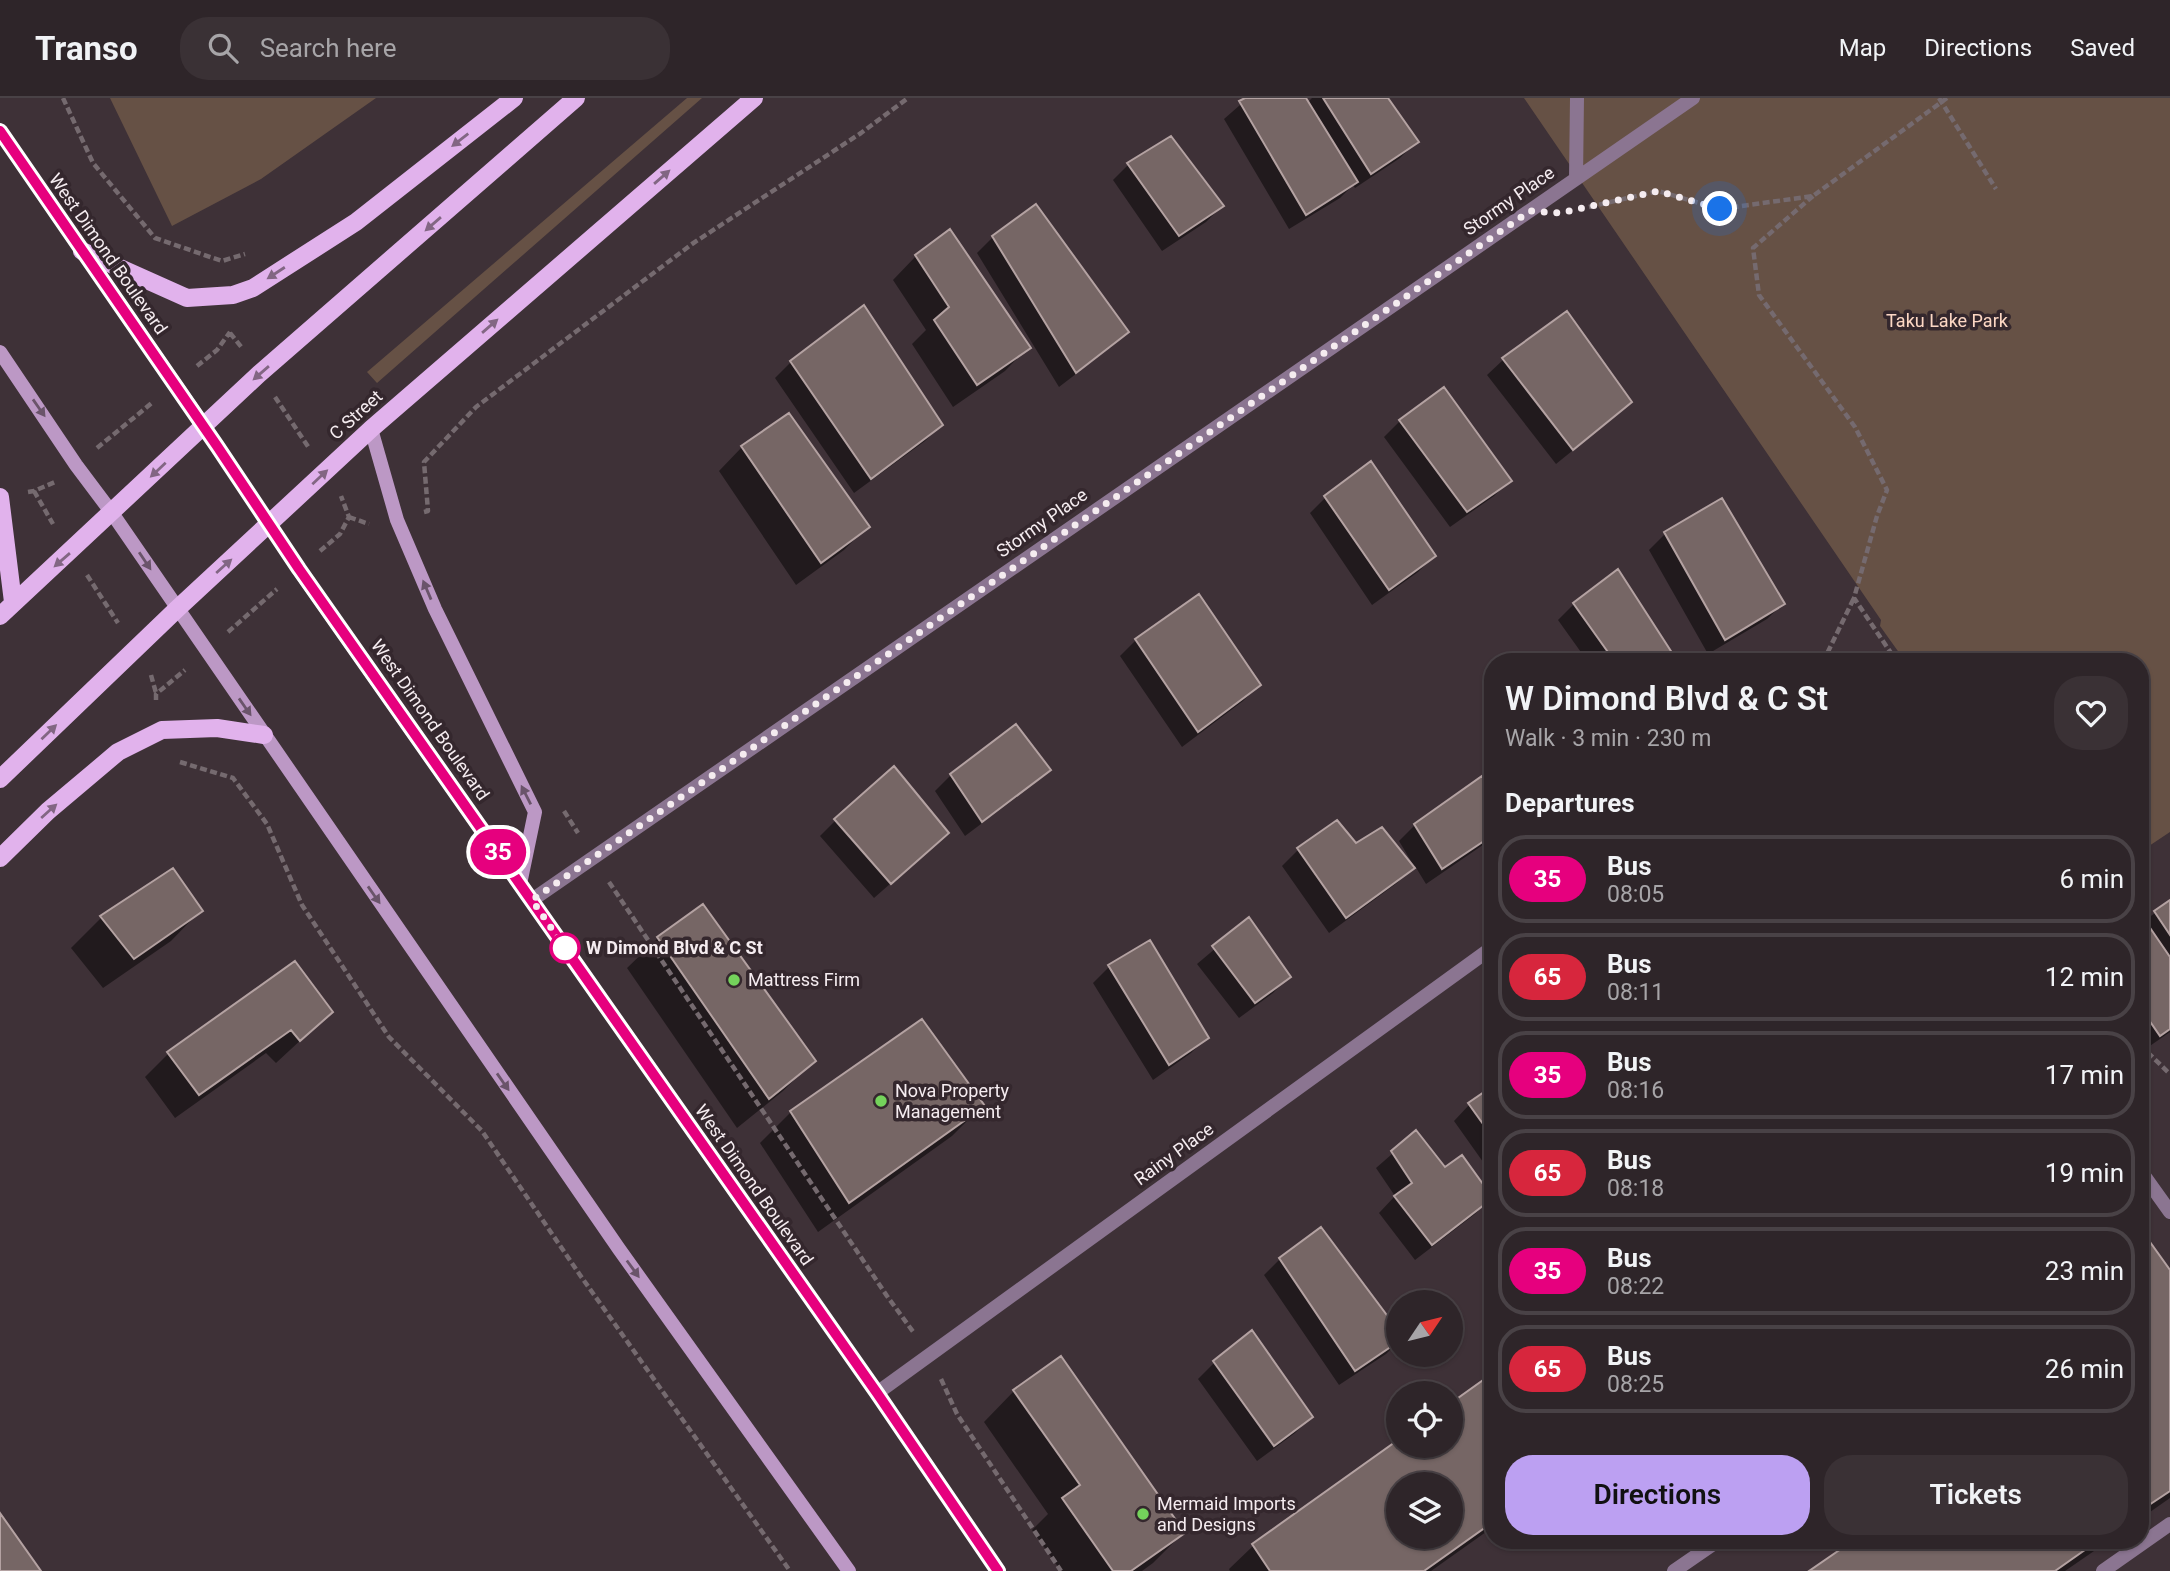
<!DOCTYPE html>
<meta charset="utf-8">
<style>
:root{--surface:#2e2529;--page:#3a3135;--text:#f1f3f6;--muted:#a7a5a8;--line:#494246;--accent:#bca0f2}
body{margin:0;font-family:Roboto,sans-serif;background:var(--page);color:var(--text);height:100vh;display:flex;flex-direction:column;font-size:26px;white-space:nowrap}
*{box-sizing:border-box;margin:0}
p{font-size:23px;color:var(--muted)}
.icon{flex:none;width:38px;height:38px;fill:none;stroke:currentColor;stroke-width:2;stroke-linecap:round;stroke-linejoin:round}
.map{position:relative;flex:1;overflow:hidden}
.sheet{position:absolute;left:1484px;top:555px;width:665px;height:896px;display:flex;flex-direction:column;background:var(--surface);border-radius:28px;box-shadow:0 2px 5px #0004,0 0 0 2px var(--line)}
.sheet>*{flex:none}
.badge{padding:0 14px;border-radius:23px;font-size:24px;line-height:46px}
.needle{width:46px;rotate:55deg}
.tools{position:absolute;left:1386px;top:1192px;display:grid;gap:14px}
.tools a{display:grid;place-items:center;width:77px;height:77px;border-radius:50%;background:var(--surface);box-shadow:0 2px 5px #0004,0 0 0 2px var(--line);font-size:35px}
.you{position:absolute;width:35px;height:35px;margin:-18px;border:5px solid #fff;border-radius:50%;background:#1a73e8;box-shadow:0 0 0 10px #1a73e833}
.map>.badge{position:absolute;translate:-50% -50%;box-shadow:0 0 0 4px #fff}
h2{padding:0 21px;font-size:26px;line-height:63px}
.round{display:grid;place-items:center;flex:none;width:74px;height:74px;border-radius:28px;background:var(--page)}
.headline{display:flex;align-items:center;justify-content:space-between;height:119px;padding:0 21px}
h1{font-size:33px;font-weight:600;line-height:52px}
.button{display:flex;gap:14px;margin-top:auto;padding:14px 21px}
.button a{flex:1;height:80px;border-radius:28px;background:var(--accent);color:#111;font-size:28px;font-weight:600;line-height:80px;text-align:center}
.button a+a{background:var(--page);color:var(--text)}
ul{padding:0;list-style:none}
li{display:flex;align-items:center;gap:21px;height:88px;margin:0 14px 10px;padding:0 7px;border:4px solid var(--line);border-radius:28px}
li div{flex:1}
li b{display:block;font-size:26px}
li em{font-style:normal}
li .badge{min-width:77px;font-weight:700;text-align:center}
header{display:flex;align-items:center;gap:42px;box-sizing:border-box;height:98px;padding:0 35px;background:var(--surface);border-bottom:2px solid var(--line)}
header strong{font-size:33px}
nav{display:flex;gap:38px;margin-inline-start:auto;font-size:24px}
.search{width:490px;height:63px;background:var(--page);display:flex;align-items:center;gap:18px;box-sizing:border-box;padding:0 24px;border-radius:28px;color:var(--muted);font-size:26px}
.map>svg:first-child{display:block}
</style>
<header>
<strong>Transo</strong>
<div class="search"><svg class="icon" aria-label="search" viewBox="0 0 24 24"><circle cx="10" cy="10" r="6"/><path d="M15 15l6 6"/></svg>Search here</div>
<nav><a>Map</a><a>Directions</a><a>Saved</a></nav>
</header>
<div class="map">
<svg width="2170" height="1473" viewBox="0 0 2170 1473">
<rect width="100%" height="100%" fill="#3e3137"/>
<!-- green -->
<path fill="#665145" d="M110,0H376L261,81L172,128Z
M687,0H702L377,285L367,274Z
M1524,0H2170V734L2140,754V564L1905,563L1880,528L1881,522Z"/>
<!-- shadow -->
<path fill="#0007" fill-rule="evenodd" d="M1248,0H1304L1307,5L1312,0H1386L1416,44L1400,60L1355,90L1353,87L1340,100L1289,131L1224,21Z
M1129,66L1222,108L1206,124L1162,153L1113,82Z
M993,139L1127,234L1111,249L1059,289L977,155Z
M916,158L1028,249L1005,273L953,309L912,246L926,232L893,182Z
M1566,216L1630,304L1614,319L1556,366L1487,277L1503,262Z
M791,264L941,327L925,343L854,395L775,280Z
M1400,323L1510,382L1494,398L1450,429L1384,339Z
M742,349L868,428L844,452L796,487L719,373Z
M1326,399L1434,458L1418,474L1372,507L1310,415Z
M1665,436L1783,506L1767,521L1708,556L1649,452Z
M1199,499L1259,587L1243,603L1182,649L1120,558L1136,542Z
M1574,506L1676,564H1588L1558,522Z
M1534,558L1538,564H1526Z
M1493,590V619L1482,601Z
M1049,672L1033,687L965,738L935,693L951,677Z
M1493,697V740L1426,786L1415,768L1397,785L1329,835L1282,768L1298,752L1336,725L1355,747L1413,769L1414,768L1399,743L1415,727Z
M836,722L931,750L874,800L820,738Z
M173,773L201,812L171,843L103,890L71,850L101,820Z
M2170,804V934L2144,952L2140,947V826Z
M1249,822L1288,879L1273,895L1239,920L1197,866Z
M658,840L813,963L783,993L737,1030L627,870Z
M1109,869L1207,939L1191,955L1153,982L1093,885Z
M331,914L276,965L266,955L175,1020L145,979L169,955Z
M1493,990V1078L1454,1023L1469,1007Z
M982,1008L952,1038L818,1134L760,1045L791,1014Z
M1416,1035L1445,1071L1491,1100L1475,1116L1415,1162L1379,1115L1395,1098L1376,1070Z
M1321,1131L1398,1235V1244L1386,1256L1339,1287L1264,1177L1280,1161Z
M2140,1133L2170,1175V1400L2140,1421Z
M1252,1235L1311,1319L1295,1335L1257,1363L1198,1281L1214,1265Z
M1493,1277V1429L1431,1473H1230L1229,1471L1253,1448L1398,1344V1348H1451V1307ZM1398,1386H1451V1438H1398Z
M1014,1293L1183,1435L1153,1465L1142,1473H1061L1032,1432L1048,1416L984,1324Z
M1857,1442H2110L2065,1473H1812Z"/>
<!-- building -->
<path fill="#766665" stroke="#b4a2a2" stroke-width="2" fill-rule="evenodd" d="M1245,0H1306L1358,84L1306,117L1239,3Z
M1323,0H1388L1419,44L1371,76Z
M1171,38L1224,108L1179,138L1127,65Z
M1036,106L1129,234L1076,275L992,138Z
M950,131L1031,250L977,287L934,222L949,209L915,157Z
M864,207L943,327L871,381L790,263Z
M1567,213L1632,304L1573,352L1502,260Z
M1444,289L1512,383L1467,414L1399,322Z
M789,315L870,429L821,465L741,348Z
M1371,363L1436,458L1389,492L1324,398Z
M1722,400L1785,506L1725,542L1664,434Z
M1618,471L1678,564H1615L1573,505Z
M1199,496L1261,587L1198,634L1135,541Z
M1016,626L1051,672L982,724L950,676Z
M894,668L949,735L891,786L834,721Z
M1482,678L1493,694V737L1442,771L1414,726Z
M1337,722L1356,745L1382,729L1415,770L1346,820L1297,750Z
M173,770L203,813L134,861L100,818Z
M2170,802V837L2154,813Z
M703,806L816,963L769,1001L657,839Z
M1249,819L1291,879L1255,905L1212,848Z
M2144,821L2170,859V931L2160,938L2140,909V824Z
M1150,842L1209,940L1169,967L1108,867Z
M295,863L333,914L300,943L291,932L199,997L167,954Z
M922,921L985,1008L849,1105L790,1013Z
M1493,988V1040L1468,1005Z
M1416,1032L1445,1069L1462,1057L1493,1100L1432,1147L1394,1098L1412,1085L1391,1053Z
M1321,1129L1398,1232V1244L1355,1273L1279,1160Z
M2140,1130L2170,1172V1393L2140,1413Z
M1252,1232L1313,1319L1274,1348L1213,1263Z
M1061,1258L1185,1435L1131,1473H1113L1062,1400L1080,1387L1013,1292Z
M1493,1275V1424L1424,1473H1270L1252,1446L1398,1342V1348H1451V1305ZM1398,1386H1451V1438H1398Z
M0,1415L41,1473H0Z
M1854,1442H2099L2055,1473H1809Z"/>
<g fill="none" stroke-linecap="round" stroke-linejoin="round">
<!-- path -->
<path stroke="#756a6f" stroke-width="4.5" stroke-dasharray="7 3.5" stroke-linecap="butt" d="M63,0L93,65L155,140L222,163L245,156
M1939,0L1996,91
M1813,98L1753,150L1759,197L1855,329L1887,392L1877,418L1854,500L1897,564
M1589,109L1658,93L1720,111L1813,98L1947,0
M230,235L243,251
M197,268L217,252L230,234
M275,299L309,350
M97,350L153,304
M34,393L53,426
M28,394L34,393L55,384
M424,414L428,413L424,364L476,309L692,146L861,35L908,0
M349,419L369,426
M320,453L340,436L349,419L341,398
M87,477L118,525
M228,534L277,491
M1823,564L1854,500
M151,577L156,595
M156,602V596L185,572
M180,664L233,680L267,726L302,807L389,939L482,1033L580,1177L790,1473
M564,713L578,735
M609,784L887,1198L914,1235
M2140,947L2170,976
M941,1281L957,1316L1061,1473"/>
<!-- lane -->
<path stroke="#8b7591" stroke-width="14" d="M2140,1072L2170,1114
M1674,1473L1719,1442
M2103,1473L2170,1426"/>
<!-- street -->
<path stroke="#8b7591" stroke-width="14" d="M1576,81L1577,0
M532,802L1693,0
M877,1295L1493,849"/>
<!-- secondary -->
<path stroke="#bc98c5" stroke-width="14" d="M0,33L204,328L299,472L877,1295L998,1473
M0,254L76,367L112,415L619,1151L849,1473
M371,331L397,422L435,511L535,714L520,786"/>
<!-- primary -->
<path stroke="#e1b2ec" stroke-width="18" d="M82,153L187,200L233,197L253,190L356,124L514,0
M0,399L13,504
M0,518L259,276L576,0
M0,681L177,511L371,331L754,0
M0,760L48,713L118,654L162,632L217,630L264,637"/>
</g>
<!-- one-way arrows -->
<defs><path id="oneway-solid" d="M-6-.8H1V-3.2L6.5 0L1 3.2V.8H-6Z" transform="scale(1.75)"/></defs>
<g fill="#826683">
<use href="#oneway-solid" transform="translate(460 42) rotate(142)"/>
<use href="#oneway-solid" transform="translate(662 79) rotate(-41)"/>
<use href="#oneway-solid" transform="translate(433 126) rotate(139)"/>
<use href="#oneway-solid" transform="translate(276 175) rotate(147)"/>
<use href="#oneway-solid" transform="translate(490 228) rotate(-41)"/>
<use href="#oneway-solid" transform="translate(261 275) rotate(139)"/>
<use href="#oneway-solid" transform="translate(158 372) rotate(137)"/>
<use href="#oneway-solid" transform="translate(320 379) rotate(-43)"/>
<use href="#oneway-solid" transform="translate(62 462) rotate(139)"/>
<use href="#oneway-solid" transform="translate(224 468) rotate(-42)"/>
<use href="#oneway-solid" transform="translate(49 634) rotate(-44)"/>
<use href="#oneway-solid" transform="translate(49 713) rotate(-42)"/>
</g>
<g fill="#6a546a">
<use href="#oneway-solid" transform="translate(39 310) rotate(55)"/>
<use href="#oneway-solid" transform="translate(145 463) rotate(56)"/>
<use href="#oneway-solid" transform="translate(427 492) rotate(-113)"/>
<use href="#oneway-solid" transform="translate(245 609) rotate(55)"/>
<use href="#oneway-solid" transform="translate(526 697) rotate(-117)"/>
<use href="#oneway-solid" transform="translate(374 797) rotate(55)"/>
<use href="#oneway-solid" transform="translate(503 984) rotate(55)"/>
<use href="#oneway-solid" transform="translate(633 1171) rotate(54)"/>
</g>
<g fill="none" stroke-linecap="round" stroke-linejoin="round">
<defs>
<path id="line" d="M0,33L217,348L299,471L877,1295L998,1473"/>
</defs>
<!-- line casing -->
<use href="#line" stroke="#fff" stroke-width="16"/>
<!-- line -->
<use href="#line" stroke="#e6007e" stroke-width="10"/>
<!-- walk -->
<path stroke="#f5ecf0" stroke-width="7" stroke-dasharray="0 12.6" d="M565,850L532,802L1530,113L1560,115L1658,93L1720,111"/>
</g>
<!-- markers -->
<circle fill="#fff" stroke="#e6007e" stroke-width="3.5" cx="565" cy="850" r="14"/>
<g fill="#74d25b" stroke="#34272d" stroke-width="2.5">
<circle cx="734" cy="882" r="7"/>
<circle cx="881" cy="1003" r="7"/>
<circle cx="1143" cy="1416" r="7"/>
</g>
<g text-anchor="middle" stroke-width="7" stroke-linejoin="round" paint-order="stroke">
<!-- street labels -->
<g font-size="18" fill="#f5ecf0" stroke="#34272d">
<text transform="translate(1509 103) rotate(-35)" y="6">Stormy Place</text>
<text transform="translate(108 156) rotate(55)" y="6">West Dimond Boulevard</text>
<text transform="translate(356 317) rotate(-42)" y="6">C Street</text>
<text transform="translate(1042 425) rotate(-35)" y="6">Stormy Place</text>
<text transform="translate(430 622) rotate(55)" y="6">West Dimond Boulevard</text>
<text transform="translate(1174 1056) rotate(-36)" y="6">Rainy Place</text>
<text transform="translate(754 1087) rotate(55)" y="6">West Dimond Boulevard</text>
</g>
<!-- park labels -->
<g font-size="18" fill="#fcd7c4" stroke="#34272d">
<text x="1947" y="229">Taku Lake Park</text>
</g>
<!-- stop labels -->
<g font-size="18" font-weight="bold" fill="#f5ecf0" stroke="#34272d" text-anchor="start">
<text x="586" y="856">W Dimond Blvd &amp; C St</text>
</g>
<!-- poi labels -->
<g font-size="18" fill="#f5ecf0" stroke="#34272d" text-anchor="start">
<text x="748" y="888">Mattress Firm</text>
<text x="895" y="999">Nova Property<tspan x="895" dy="21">Management</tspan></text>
<text x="1157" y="1412">Mermaid Imports<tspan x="1157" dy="21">and Designs</tspan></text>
</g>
</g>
</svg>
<div class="tools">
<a><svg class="needle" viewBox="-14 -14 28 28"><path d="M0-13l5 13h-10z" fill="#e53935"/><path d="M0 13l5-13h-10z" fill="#a7a5a8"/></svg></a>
<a><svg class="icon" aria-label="locate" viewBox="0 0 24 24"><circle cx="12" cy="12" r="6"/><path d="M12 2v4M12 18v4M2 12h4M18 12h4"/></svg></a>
<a><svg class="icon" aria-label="layers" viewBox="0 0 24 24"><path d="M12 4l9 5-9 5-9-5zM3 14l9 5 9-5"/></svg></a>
</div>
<div class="you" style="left:1720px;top:111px"></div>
<b class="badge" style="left:498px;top:754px;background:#e6007e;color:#fff">35</b>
<section class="sheet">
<div class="headline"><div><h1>W Dimond Blvd &amp; C St</h1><p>Walk · 3 min · 230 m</p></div><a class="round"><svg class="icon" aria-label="heart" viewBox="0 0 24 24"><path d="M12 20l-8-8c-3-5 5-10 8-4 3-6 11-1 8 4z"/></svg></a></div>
<h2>Departures</h2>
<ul>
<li><span class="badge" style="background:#e6007e;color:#fff">35</span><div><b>Bus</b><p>08:05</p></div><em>6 min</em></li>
<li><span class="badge" style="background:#d7263d;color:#fff">65</span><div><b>Bus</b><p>08:11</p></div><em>12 min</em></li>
<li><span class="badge" style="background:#e6007e;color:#fff">35</span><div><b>Bus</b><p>08:16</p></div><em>17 min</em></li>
<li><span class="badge" style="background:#d7263d;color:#fff">65</span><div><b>Bus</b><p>08:18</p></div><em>19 min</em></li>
<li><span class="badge" style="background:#e6007e;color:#fff">35</span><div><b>Bus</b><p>08:22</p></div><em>23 min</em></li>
<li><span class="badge" style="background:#d7263d;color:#fff">65</span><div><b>Bus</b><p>08:25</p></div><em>26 min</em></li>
</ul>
<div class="button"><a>Directions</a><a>Tickets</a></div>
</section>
</div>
